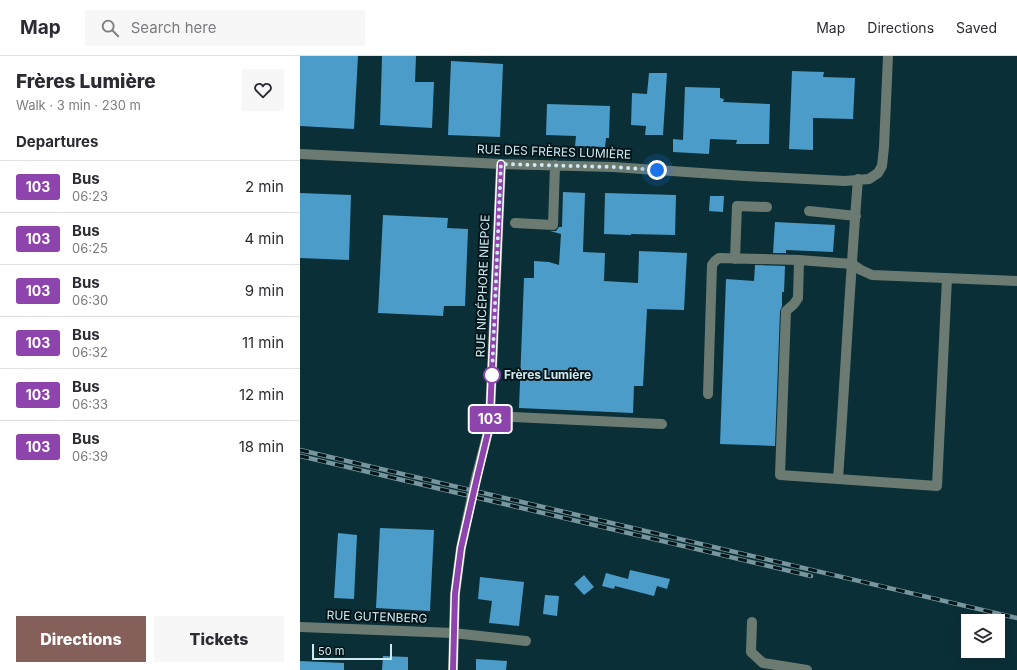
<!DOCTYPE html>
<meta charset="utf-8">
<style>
:root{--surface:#fff;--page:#f7f7f7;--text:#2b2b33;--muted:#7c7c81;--line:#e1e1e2;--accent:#855f59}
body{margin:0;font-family:Inter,sans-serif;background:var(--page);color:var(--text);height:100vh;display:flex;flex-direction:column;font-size:15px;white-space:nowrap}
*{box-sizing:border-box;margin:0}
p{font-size:13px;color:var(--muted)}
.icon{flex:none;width:22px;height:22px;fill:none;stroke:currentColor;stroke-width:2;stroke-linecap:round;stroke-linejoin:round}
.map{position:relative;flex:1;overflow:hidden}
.drawer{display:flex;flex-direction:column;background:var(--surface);width:300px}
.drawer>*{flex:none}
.badge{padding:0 8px;border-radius:3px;font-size:14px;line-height:26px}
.controls{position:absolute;left:661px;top:558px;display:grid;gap:8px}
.controls a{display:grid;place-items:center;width:44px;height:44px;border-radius:0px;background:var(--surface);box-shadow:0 4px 16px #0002;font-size:20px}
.scale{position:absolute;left:12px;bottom:10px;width:80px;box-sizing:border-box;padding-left:4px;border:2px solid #d0e8ef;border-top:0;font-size:11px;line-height:14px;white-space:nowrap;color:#d0e8ef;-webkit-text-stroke:3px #04161a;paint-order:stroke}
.you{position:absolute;width:20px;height:20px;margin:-10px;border:3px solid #fff;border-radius:50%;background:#1a73e8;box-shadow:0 0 0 6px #1a73e833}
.map>.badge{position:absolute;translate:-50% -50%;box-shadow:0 0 0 2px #fff}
h2{padding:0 16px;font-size:15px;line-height:36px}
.round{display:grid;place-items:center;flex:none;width:42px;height:42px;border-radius:0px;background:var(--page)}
.headline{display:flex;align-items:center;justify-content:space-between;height:68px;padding:0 16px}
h1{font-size:19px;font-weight:800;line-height:30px}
.action{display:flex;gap:8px;margin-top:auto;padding:8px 16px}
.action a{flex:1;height:46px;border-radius:0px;background:var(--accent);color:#fff;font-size:16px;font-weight:800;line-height:46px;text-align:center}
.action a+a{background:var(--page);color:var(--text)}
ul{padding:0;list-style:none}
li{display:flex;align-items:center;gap:12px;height:52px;padding:0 16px;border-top:1px solid var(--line)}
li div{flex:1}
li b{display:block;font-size:15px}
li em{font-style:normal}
li .badge{min-width:44px;font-weight:700;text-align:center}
header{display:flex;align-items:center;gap:24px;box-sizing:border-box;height:56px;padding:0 20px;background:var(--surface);border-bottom:1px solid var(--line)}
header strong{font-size:19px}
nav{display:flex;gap:22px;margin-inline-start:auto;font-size:14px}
.search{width:280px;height:36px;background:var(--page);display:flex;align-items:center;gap:10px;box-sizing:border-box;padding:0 14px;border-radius:0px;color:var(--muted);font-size:15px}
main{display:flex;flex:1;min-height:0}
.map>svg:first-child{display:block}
</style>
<header>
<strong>Map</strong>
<div class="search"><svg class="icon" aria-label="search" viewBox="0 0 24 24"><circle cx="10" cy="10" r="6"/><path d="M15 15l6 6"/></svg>Search here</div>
<nav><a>Map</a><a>Directions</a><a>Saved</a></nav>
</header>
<main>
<section class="drawer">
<div class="headline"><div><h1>Frères Lumière</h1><p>Walk · 3 min · 230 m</p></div><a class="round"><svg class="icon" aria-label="heart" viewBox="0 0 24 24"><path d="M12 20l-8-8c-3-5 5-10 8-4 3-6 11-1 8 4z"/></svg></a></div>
<h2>Departures</h2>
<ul>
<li><span class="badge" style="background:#8e44ad;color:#fff">103</span><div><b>Bus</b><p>06:23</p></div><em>2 min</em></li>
<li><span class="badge" style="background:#8e44ad;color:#fff">103</span><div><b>Bus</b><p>06:25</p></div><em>4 min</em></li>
<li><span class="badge" style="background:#8e44ad;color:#fff">103</span><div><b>Bus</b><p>06:30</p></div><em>9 min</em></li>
<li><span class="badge" style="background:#8e44ad;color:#fff">103</span><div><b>Bus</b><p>06:32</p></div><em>11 min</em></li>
<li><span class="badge" style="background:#8e44ad;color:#fff">103</span><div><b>Bus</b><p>06:33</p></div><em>12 min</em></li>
<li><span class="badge" style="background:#8e44ad;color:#fff">103</span><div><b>Bus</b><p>06:39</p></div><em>18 min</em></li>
</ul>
<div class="action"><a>Directions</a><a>Tickets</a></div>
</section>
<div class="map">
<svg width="717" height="614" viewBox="0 0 717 614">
<rect width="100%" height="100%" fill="#0b2f37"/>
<!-- building -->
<path fill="#4c9cc9" d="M0,0H58L54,73L0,70Z
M82,0H116L115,26H134L132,72L80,69Z
M151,5L203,8L200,81L148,79Z
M492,15L524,16L523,21L555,22L553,63L513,62V94L489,93Z
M349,17H367L363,79H345L346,70L331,69L332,37L347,38Z
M385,31L420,32V42L424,43L423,46L470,48L469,88H436L437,84L410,83L409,98L373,96V83L383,84Z
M247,48L310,50L309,82H306L305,91L275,90L276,80L246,79Z
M263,136L285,137L283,196L305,197L304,225L338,227L339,195L387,197L384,254L347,253L343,330H334L333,357L219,352L224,222H234V205L249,206L259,209L261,178L250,175H256L259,171H262Z
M0,137L51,139L49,204L0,202Z
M305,137L376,139L375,179L331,178V179L304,178Z
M410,140H424L423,156L409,155Z
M83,159L148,162L147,172L168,173L165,250H144L143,260L78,257Z
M475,166L535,169L533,196L486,194V197H473Z
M455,209L485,210L484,236H482V250L480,255L475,390L420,388L426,223L454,225Z
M80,472L134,474L130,555L76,552Z
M38,477L57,479L54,543L34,542Z
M330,514L370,523L367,533L357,530L354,540L315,530L314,533L302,530L306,517L328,523Z
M284,519L294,531L284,539L274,528Z
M180,521L224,526L219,570L189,567L192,545L178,543Z
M245,539L259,540L257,560L243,558Z
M83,600L108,601V614H82Z
M176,603L207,605L206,614H176Z
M0,605L44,607V614H0Z"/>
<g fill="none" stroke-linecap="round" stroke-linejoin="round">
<!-- minor -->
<path stroke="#6c7b71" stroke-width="10" d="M0,98L201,108L313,111L445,120L545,125L569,123L578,117L582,110L584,91L588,0
M558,123C550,223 545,323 538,423L480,419L486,255L494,248L498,242L499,204L552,208L561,214L572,219L717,225
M509,155L556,160
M215,167L253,169L255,109
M435,203L437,150L467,151
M408,338L412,209L415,205L419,202L499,204
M190,360L362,368
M538,423L637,430L647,222
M452,566L451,596L463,607L507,614
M0,571L153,577L226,585
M153,614L155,538L161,492L175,426L188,376L190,360L201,108"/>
<defs>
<path id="rail" d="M0,394L717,562
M0,400L511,520"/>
</defs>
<!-- rail casing -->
<use href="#rail" stroke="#78969d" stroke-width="4.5"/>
<!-- rail -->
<use href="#rail" stroke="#04161a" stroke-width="3" stroke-dasharray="9" stroke-linecap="butt"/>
</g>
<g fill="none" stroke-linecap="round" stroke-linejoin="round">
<defs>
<path id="line" d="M153,614L155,538L161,492L176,426L188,376L190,360L201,108"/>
</defs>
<!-- line casing -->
<use href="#line" stroke="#fff" stroke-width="9"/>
<!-- line -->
<use href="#line" stroke="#8e44ad" stroke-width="6"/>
<!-- walk -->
<path stroke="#d0e8ef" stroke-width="4" stroke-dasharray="0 7.2" d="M192,319L201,108L312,111L357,114"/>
</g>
<!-- markers -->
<circle fill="#fff" stroke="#8e44ad" stroke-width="2" cx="192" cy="319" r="8"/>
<g text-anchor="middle" stroke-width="4" stroke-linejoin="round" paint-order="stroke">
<!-- street labels -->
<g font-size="12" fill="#d0e8ef" stroke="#04161a">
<text transform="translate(254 96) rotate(2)" y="4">RUE DES FRÈRES LUMIÈRE</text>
<text transform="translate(183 230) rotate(-88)" y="4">RUE NICÉPHORE NIEPCE</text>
<text transform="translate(77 561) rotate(2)" y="4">RUE GUTENBERG</text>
</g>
<!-- stop labels -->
<g font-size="12" font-weight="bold" fill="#d0e8ef" stroke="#04161a" text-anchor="start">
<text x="204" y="323">Frères Lumière</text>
</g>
</g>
</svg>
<div class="controls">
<a><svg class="icon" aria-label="layers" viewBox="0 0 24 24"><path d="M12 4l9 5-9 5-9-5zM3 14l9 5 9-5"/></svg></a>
</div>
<div class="scale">50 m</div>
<div class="you" style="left:357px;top:114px"></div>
<b class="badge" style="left:190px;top:363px;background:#8e44ad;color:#fff">103</b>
</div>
</main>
